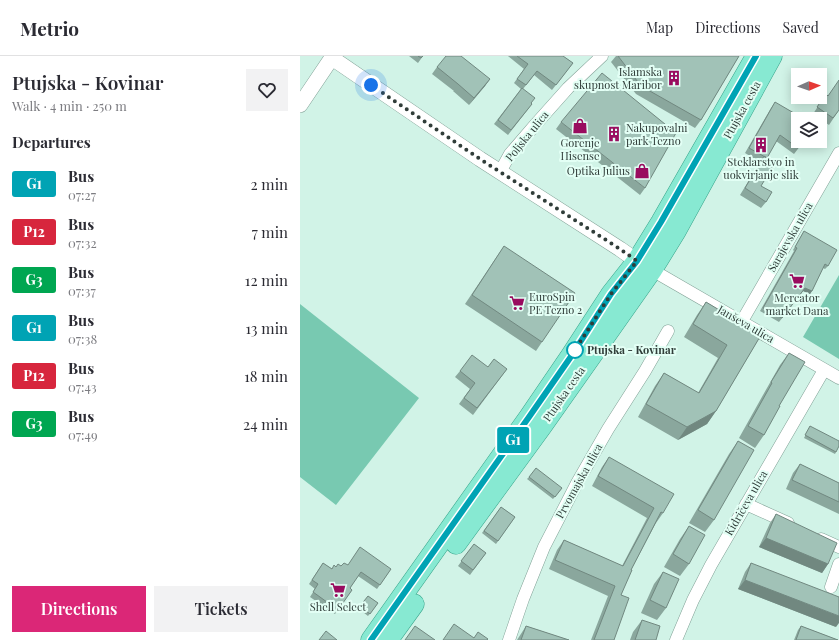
<!DOCTYPE html>
<meta charset="utf-8">
<style>
:root{--surface:#fff;--page:#f2f2f3;--text:#2b2b33;--muted:#7c7c81;--line:#e1e1e2;--accent:#db2777}
body{margin:0;font-family:"Playfair Display",serif;background:var(--page);color:var(--text);height:100vh;display:flex;flex-direction:column;font-size:15px;white-space:nowrap}
*{box-sizing:border-box;margin:0}
p{font-size:13px;color:var(--muted)}
.icon{flex:none;width:22px;height:22px;fill:none;stroke:currentColor;stroke-width:2;stroke-linecap:round;stroke-linejoin:round}
.map{position:relative;flex:1;overflow:hidden}
.sheet{display:flex;flex-direction:column;background:var(--surface);width:300px}
.sheet>*{flex:none}
.badge{padding:0 8px;border-radius:3px;font-size:14px;line-height:26px}
.needle{width:26px;rotate:88deg}
.controls{position:absolute;left:491px;top:12px;display:grid;gap:8px}
.controls a{display:grid;place-items:center;width:36px;height:36px;border-radius:0px;background:var(--surface);box-shadow:0 2px 10px #0003;font-size:20px}
.you{position:absolute;width:20px;height:20px;margin:-10px;border:3px solid #fff;border-radius:50%;background:#1a73e8;box-shadow:0 0 0 6px #1a73e833}
.map>.badge{position:absolute;translate:-50% -50%;box-shadow:0 0 0 2px #fff}
h2{padding:0 12px;font-size:15px;line-height:36px}
.round{display:grid;place-items:center;flex:none;width:42px;height:42px;border-radius:0px;background:var(--page)}
.summary{display:flex;align-items:center;justify-content:space-between;height:68px;padding:0 12px}
h1{font-size:19px;font-weight:600;line-height:30px}
.cta{display:flex;gap:8px;margin-top:auto;padding:8px 12px}
.cta a{flex:1;height:46px;border-radius:0px;background:var(--accent);color:#fff;font-size:16px;font-weight:600;line-height:46px;text-align:center}
.cta a+a{background:var(--page);color:var(--text)}
ul{padding:0;list-style:none}
li{display:flex;align-items:center;gap:12px;height:48px;padding:0 12px}
li div{flex:1}
li b{display:block;font-size:15px}
li em{font-style:normal}
li .badge{min-width:44px;font-weight:700;text-align:center}
header{display:flex;align-items:center;gap:24px;box-sizing:border-box;height:56px;padding:0 20px;background:var(--surface);border-bottom:1px solid var(--line)}
header strong{font-size:19px}
nav{display:flex;gap:22px;margin-inline-start:auto;font-size:14px}
main{display:flex;flex:1;min-height:0}
.map>svg:first-child{display:block}
</style>
<header>
<strong>Metrio</strong>
<nav><a>Map</a><a>Directions</a><a>Saved</a></nav>
</header>
<main>
<section class="sheet">
<div class="summary"><div><h1>Ptujska - Kovinar</h1><p>Walk · 4 min · 250 m</p></div><a class="round"><svg class="icon" aria-label="heart" viewBox="0 0 24 24"><path d="M12 20l-8-8c-3-5 5-10 8-4 3-6 11-1 8 4z"/></svg></a></div>
<h2>Departures</h2>
<ul>
<li><span class="badge" style="background:#00a3b4;color:#fff">G1</span><div><b>Bus</b><p>07:27</p></div><em>2 min</em></li>
<li><span class="badge" style="background:#d7263d;color:#fff">P12</span><div><b>Bus</b><p>07:32</p></div><em>7 min</em></li>
<li><span class="badge" style="background:#00a651;color:#fff">G3</span><div><b>Bus</b><p>07:37</p></div><em>12 min</em></li>
<li><span class="badge" style="background:#00a3b4;color:#fff">G1</span><div><b>Bus</b><p>07:38</p></div><em>13 min</em></li>
<li><span class="badge" style="background:#d7263d;color:#fff">P12</span><div><b>Bus</b><p>07:43</p></div><em>18 min</em></li>
<li><span class="badge" style="background:#00a651;color:#fff">G3</span><div><b>Bus</b><p>07:49</p></div><em>24 min</em></li>
</ul>
<div class="cta"><a>Directions</a><a>Tickets</a></div>
</section>
<div class="map">
<svg width="539" height="584" viewBox="0 0 539 584">
<rect width="100%" height="100%" fill="#d1f3e7"/>
<!-- green -->
<path fill="#78c9b1" d="M539,219V303L503,281Z
M0,248L119,342L36,449L0,421Z"/>
<g fill="none" stroke-linecap="round" stroke-linejoin="round">
<defs>
<path id="minor" d="M200,116L210,98L235,69L268,32L302,0
M352,214L539,322
M442,265L539,97
M446,448L488,467
M521,483L539,491
M531,531L539,508
M209,584L223,543L244,491L277,427L308,373L345,315L368,275
M376,584L393,544L411,509L524,314"/>
<path id="tertiary" d="M32,2L180,103L320,193L337,205
M0,49L33,0"/>
<path id="primary" d="M156,488L242,370L352,214L376,175L472,0
M71,584L229,361L270,301L311,238L337,205L361,166L456,0
M88,584L114,548"/>
</defs>
<!-- minor casing -->
<use href="#minor" stroke="#81a196" stroke-width="13"/>
<!-- tertiary casing -->
<use href="#tertiary" stroke="#81a196" stroke-width="16"/>
<!-- primary casing -->
<use href="#primary" stroke="#35a389" stroke-width="21"/>
<!-- minor -->
<use href="#minor" stroke="#fff" stroke-width="12"/>
<!-- tertiary -->
<use href="#tertiary" stroke="#fff" stroke-width="15"/>
<!-- primary -->
<use href="#primary" stroke="#87e9d2" stroke-width="20"/>
</g>
<!-- wall -->
<path fill="#8aa79d" d="M109,0H123L118,7Z
M208,0H263L273,7L252,34L234,19L223,33L232,47L229,52L208,79L194,68L221,33L214,27L224,13Z
M316,0H439L401,64L395,72L336,38L311,6Z
M137,11L190,23L185,30L169,49L153,35H154L132,18Z
M526,38L539,54L529,69L513,58Z
M475,46L504,85L494,98L476,85L467,102L461,130L466,146L461,152L440,139L460,106L445,97L471,52Z
M261,66L345,132L340,139L256,73Z
M504,175L528,210L525,213L523,212L512,235L510,238L503,235L479,266L460,255L494,195L493,194Z
M204,190L242,286L236,295L165,248Z
M406,246L461,279L416,355L407,368L378,384L338,361L355,330L364,317L398,337L418,302L384,281L397,259Z
M489,297L479,350L464,379L455,392L439,382L463,339L480,309Z
M188,311L207,313L173,359L159,348L170,333L155,321L160,315Z
M510,370L536,396L535,398L504,382Z
M438,385L414,464L405,476L389,467L429,398Z
M309,401L363,457L356,467L331,514L321,539L314,584H291L308,540L249,513L257,494L264,484L322,510L347,462L292,430L302,411Z
M500,408L539,427V458L486,433L493,417Z
M229,421L262,432L253,443L227,423Z
M201,451L215,461L196,488L182,477Z
M476,458L528,508L522,517L459,491L470,467Z
M389,470V508L380,520L364,511L380,483Z
M174,488L186,497L170,519L158,510Z
M23,507L32,513L36,511L41,510L91,513L77,533L58,520L50,532L52,534L35,558L10,541L15,533L9,528Z
M451,507L536,571L438,533L445,516Z
M363,516L366,552L357,564L341,557L354,528Z
M68,540L78,547L68,560L59,553Z
M342,564L356,584H330L333,576Z
M226,570L269,584H217Z
M501,570L538,584H494L498,574Z"/>
<!-- shaded-wall -->
<path fill="#718880" d="M190,23L185,30L169,49L174,42Z
M505,232L512,235L510,238L503,235L479,266Z
M416,355L407,368L378,384L387,371Z
M466,482L528,508L522,517L459,491Z
M445,524L539,560V567L536,571L438,533Z"/>
<!-- building -->
<path fill="#a1c2b7" stroke="#718880" d="M118,0H123L121,2Z
M146,0H161L190,23L174,42L158,28L137,11Z
M217,0H263L273,7L256,29L237,15L226,29L217,23L228,8Z
M318,0H439L401,64L341,30Z
M302,17L376,77L345,132L261,66Z
M539,24V54L533,62L517,51L526,38L528,40Z
M222,32L235,42L231,47L232,48L211,74L198,64Z
M475,46L499,60L500,58L507,63H498V85H504L498,92L480,79L467,102L449,92Z
M464,100L475,107L461,130L472,136L466,146L445,132Z
M504,175L537,194L528,210L525,208L512,235L505,232L482,262L463,252L497,192L495,191Z
M204,190L275,237L242,286L172,239Z
M406,246L461,279L416,355L387,371L346,348L364,317L399,337L427,289L393,268Z
M489,297L505,306L479,350H480L464,379L448,370L472,327L471,326Z
M172,299L188,311L194,303L207,313L177,352L164,342L175,327L160,315Z
M510,370L539,385V390L536,396L505,379Z
M438,385L454,394L414,464L398,454Z
M309,401L374,438L363,457L361,456L331,514H332L321,539L329,542L314,584H294L315,530L255,504L264,484L323,510L354,452L298,420Z
M500,408L539,427V446L492,424Z
M236,412L262,432L255,441L229,421Z
M201,451L215,461L198,485L184,475Z
M476,458L537,487L528,508L466,482Z
M389,470L405,479L389,508L373,498Z
M174,488L186,497L173,514L161,505Z
M60,491L91,513L80,529L61,516L50,532L52,534L38,554L13,536L18,528L12,524L23,507L32,513L34,509L36,511L38,508L41,510L44,507L48,509Z
M451,507L539,541V560L445,524Z
M363,516L379,523L366,552L350,544Z
M68,540L78,547L70,558L60,550Z
M342,564L360,570L356,584H335Z
M154,568L174,582L178,576L188,583L187,584H143Z
M115,570L135,584H105Z
M226,570L269,584H221Z
M501,570L538,584H496Z
M26,575L37,584H19Z"/>
<g fill="none" stroke-linecap="round" stroke-linejoin="round">
<defs>
<path id="line" d="M71,584L229,361L270,302L311,238L337,205L361,166L456,0"/>
</defs>
<!-- line casing -->
<use href="#line" stroke="#fff" stroke-width="9"/>
<!-- line -->
<use href="#line" stroke="#00a3b4" stroke-width="6"/>
<!-- walk -->
<path stroke="#303d39" stroke-width="4" stroke-dasharray="0 7.2" d="M71,29L180,103L320,193L337,205L311,238L275,294"/>
</g>
<!-- icons -->
<defs>
<symbol id="building-bare" viewBox="-9 -9 18 18"><path d="M-4-6H4V6H1V3H-1V6H-4ZM-2.5-4.3h1.7v1.8h-1.7ZM.8-4.3h1.7v1.8H.8ZM-2.5-1h1.7V.8h-1.7ZM.8-1h1.7V.8H.8Z" fill="#990c5f" stroke="#e3fff5" stroke-width="2.5" paint-order="stroke"/></symbol>
<symbol id="shop-bare" viewBox="-9 -9 18 18"><path d="M-5-2.5h2.3a2.7 3.5 0 0 1 5.4 0H5L5.5 6h-11ZM-1.5-2.5h3a1.5 2.3 0 0 0-3 0Z" fill="#990c5f" stroke="#e3fff5" stroke-width="2.5" paint-order="stroke"/></symbol>
<symbol id="supermarket-bare" viewBox="-9 -9 18 18"><path d="M-6-5.5h2.5l.6 2H6L4.5 2H-2.5L-4.4-4H-6ZM-1.5 3.2a1.3 1.3 0 1 0 .1 0ZM3 3.2a1.3 1.3 0 1 0 .1 0Z" fill="#990c5f" stroke="#e3fff5" stroke-width="2.5" paint-order="stroke"/></symbol>
</defs>
<g fill-rule="evenodd">
<use href="#building-bare" x="363" y="11" width="22" height="22"/>
<use href="#shop-bare" x="269" y="59" width="22" height="22"/>
<use href="#building-bare" x="303" y="67" width="22" height="22"/>
<use href="#building-bare" x="450" y="78" width="22" height="22"/>
<use href="#shop-bare" x="331" y="104" width="22" height="22"/>
<use href="#supermarket-bare" x="486" y="214" width="22" height="22"/>
<use href="#supermarket-bare" x="206" y="236" width="22" height="22"/>
<use href="#supermarket-bare" x="27" y="523" width="22" height="22"/>
</g>
<!-- markers -->
<circle fill="#fff" stroke="#00a3b4" stroke-width="2" cx="275" cy="294" r="8"/>
<g text-anchor="middle" stroke-width="4" stroke-linejoin="round" paint-order="stroke">
<!-- poi labels -->
<g font-size="11" fill="#303d39" stroke="#e3fff5">
<text x="362" y="20" text-anchor="end">Islamska<tspan x="362" dy="13">skupnost Maribor</tspan></text>
<text x="326" y="76" text-anchor="start">Nakupovalni<tspan x="326" dy="13">park Tezno</tspan></text>
<text x="280" y="91">Gorenje<tspan x="280" dy="13">Hisense</tspan></text>
<text x="461" y="110">Steklarstvo in<tspan x="461" dy="13">uokvirjanje slik</tspan></text>
<text x="330" y="119" text-anchor="end">Optika Julius</text>
<text x="229" y="245" text-anchor="start">EuroSpin<tspan x="229" dy="13">PE Tezno 2</tspan></text>
<text x="497" y="246">Mercator<tspan x="497" dy="13">market Dana</tspan></text>
<text x="38" y="555">Shell Select</text>
</g>
<!-- street labels -->
<g font-size="11" fill="#303d39" stroke="#e3fff5">
<text transform="translate(442 54) rotate(-61)" y="4">Ptujska cesta</text>
<text transform="translate(227 80) rotate(-51)" y="4">Poljska ulica</text>
<text transform="translate(490 181) rotate(-60)" y="4">Sarajevska ulica</text>
<text transform="translate(446 268) rotate(30)" y="4">Janševa ulica</text>
<text transform="translate(264 338) rotate(-55)" y="4">Ptujska cesta</text>
<text transform="translate(279 425) rotate(-61)" y="4">Prvomajska ulica</text>
<text transform="translate(446 447) rotate(-60)" y="4">Kidričeva ulica</text>
</g>
<!-- stop labels -->
<g font-size="11" font-weight="bold" fill="#303d39" stroke="#e3fff5" text-anchor="start">
<text x="287" y="298">Ptujska - Kovinar</text>
</g>
</g>
</svg>
<div class="controls">
<a><svg class="needle" viewBox="-14 -14 28 28"><path d="M0-13l5 13h-10z" fill="#e53935"/><path d="M0 13l5-13h-10z" fill="#7c7c81"/></svg></a>
<a><svg class="icon" aria-label="layers" viewBox="0 0 24 24"><path d="M12 4l9 5-9 5-9-5zM3 14l9 5 9-5"/></svg></a>
</div>
<div class="you" style="left:71px;top:29px"></div>
<b class="badge" style="left:213px;top:384px;background:#00a3b4;color:#fff">G1</b>
</div>
</main>
